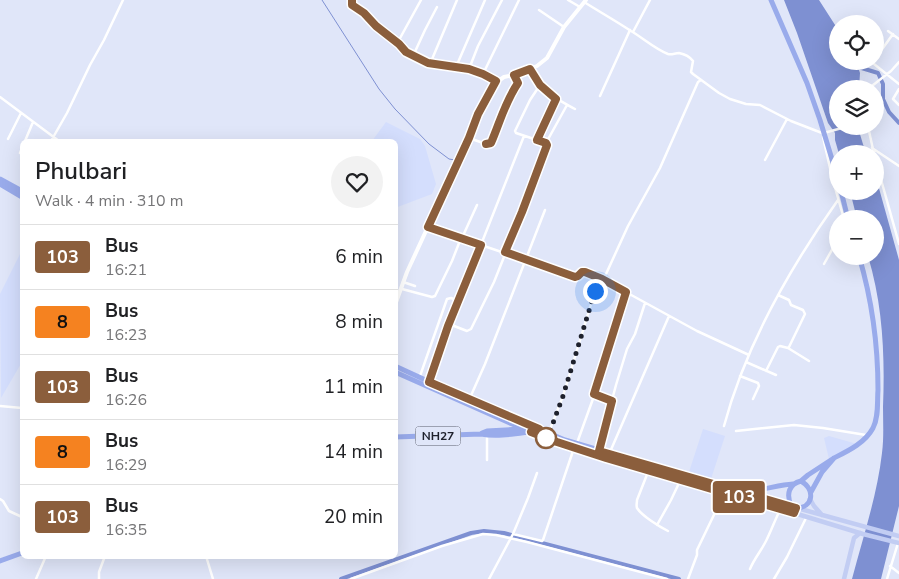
<!DOCTYPE html>
<meta charset="utf-8">
<style>
:root{--surface:#fff;--page:#f2f2f2;--text:#202124;--muted:#757577;--line:#e0e0e0}
body{margin:0;font-family:"Nunito Sans",sans-serif;background:var(--page);color:var(--text);height:100vh;display:flex;flex-direction:column;font-size:19px;white-space:nowrap}
*{box-sizing:border-box;margin:0}
p{font-size:16px;color:var(--muted)}
.icon{flex:none;width:28px;height:28px;fill:none;stroke:currentColor;stroke-width:2;stroke-linecap:round;stroke-linejoin:round}
.map{position:relative;flex:1;overflow:hidden}
.details{position:absolute;left:20px;top:139px;width:378px;height:420px;display:flex;flex-direction:column;background:var(--surface);border-radius:8px;box-shadow:0 5px 20px #0002}
.details>*{flex:none}
.badge{padding:0 10px;border-radius:4px;font-size:18px;line-height:32px}
.fabs{position:absolute;left:829px;top:15px;display:grid;gap:10px}
.fabs a{display:grid;place-items:center;width:55px;height:55px;border-radius:50%;background:var(--surface);box-shadow:0 5px 20px #0002;font-size:25px}
.you{position:absolute;width:25px;height:25px;margin:-12px;border:4px solid #fff;border-radius:50%;background:#1a73e8;box-shadow:0 0 0 8px #1a73e833}
.map>.badge{position:absolute;translate:-50% -50%;box-shadow:0 0 0 2px #fff}
.round{display:grid;place-items:center;flex:none;width:52px;height:52px;border-radius:26px;background:var(--page)}
.head{display:flex;align-items:center;justify-content:space-between;height:85px;padding:0 15px}
h1{font-size:24px;font-weight:600;line-height:38px}
ul{padding:0;list-style:none}
li{display:flex;align-items:center;gap:15px;height:65px;padding:0 15px;border-top:1px solid var(--line)}
li div{flex:1}
li b{display:block;font-size:19px}
li em{font-style:normal}
li .badge{min-width:55px;font-weight:700;text-align:center}
.map>svg:first-child{display:block}
</style>
<div class="map">
<svg width="899" height="579" viewBox="0 0 899 579">
<rect width="100%" height="100%" fill="#e0e6f9"/>
<!-- built -->
<path fill="#d4defd" d="M386,122L420,139L425,146L436,184L432,194L395,208V141H372Z
M22,250V362L1,398L0,294Z
M703,429L725,436L710,482L688,475Z
M829,436L857,444L829,459L824,438Z"/>
<!-- water -->
<path fill="#7e90d2" d="M784,0H819L837,28L838,61H856L860,73L859,89H838V126H856L859,131L866,154H839L835,140V133L828,123L797,33Z
M875,174L899,260V506L881,579H852C863,537 877,496 882,453C884,438 883,422 883,407C885,356 883,306 868,256H875V219H857L850,191H875Z"/>
<g fill="none" stroke-linecap="round" stroke-linejoin="round">
<!-- stream -->
<path stroke="#7e90d2" stroke-width="1" d="M322,0L379,89L395,109L429,144L449,159L455,160"/>
<!-- canal -->
<path stroke="#7e90d2" stroke-width="4" d="M855,66L878,73L883,84V99L889,112L899,123
M341,579L471,533L484,531L504,533L679,579"/>
<!-- street -->
<path stroke="#fff" stroke-width="2.5" d="M353,0L352,5L364,13L380,30L398,44
M421,0L399,40V46L406,52L428,63L469,69L483,74L496,81
M568,0L580,7
M584,2C600,12 616,21 631,31C643,38 655,49 668,54C672,55 675,53 679,53C684,54 690,57 693,61L691,72L693,74L719,93L730,99L746,104L760,105L791,121L822,133H824L849,126
M539,10L564,27
M888,31L899,39
M633,32L650,0
M413,56L425,30L437,7
M875,59L893,34
M873,61L874,64L899,84
M430,64L457,0
M456,67L485,0
M469,69L478,46L502,0
M530,69C537,90 557,99 575,109
M483,74L519,0
M868,89L891,71L899,62
M899,89L893,99L899,105
M600,96L630,30
M0,97L59,141
M865,126L869,131L874,154
M823,137L832,177L844,219
M469,138L486,144L491,143L509,97L519,83L515,75
M8,139L21,113
M537,140L556,99
M25,141L33,122
M51,141L67,113L90,65L104,40L123,0
M546,143L567,105
M872,148L899,166
M20,153L22,148
M875,158L899,244
M765,160L787,119
M428,227L575,277L579,276L582,272H585L602,279L697,331L749,355
M462,238L477,205
M824,264L838,239
M403,282L415,286
M402,289L432,297L435,296L452,261L461,238
M449,324L467,331L471,329L494,282L522,212L547,145L537,140L516,133L515,131L530,100L540,85
M788,348L809,361
M746,362L776,375
M766,371L778,347L780,346L788,348L789,347L805,314L803,310L791,305L789,300L778,295
M420,376L447,299L451,298L458,301
M740,376L758,383L759,386L753,399
M429,382L448,326L467,280L524,136
M594,394L611,401
M469,400L485,364L545,210
M0,406L22,408
M724,426C746,344 789,269 838,200
M736,431L794,425L823,428L866,435
M549,432L563,396L595,291L606,274L628,226L660,168L694,91L698,82L701,80
M577,443L594,396L626,292
M599,449L616,385L627,349L635,334L645,303
M610,452L669,316
M487,460V435
M648,472L637,500C637,503 636,505 637,508C642,516 660,527 668,531
M0,499L3,501L9,511L22,517
M657,525L671,500L680,481
M513,534L542,541L543,540L574,448
M206,556L213,579
M890,566L899,573
M750,569C754,559 761,551 766,541C771,531 775,520 780,510
M36,579L46,556
M99,579V572L105,556
M351,579L442,546L483,534L496,535L527,542L667,579
M489,579L513,534L528,498L537,473
M688,579L697,555V550L724,494
M774,579L787,557L806,518
M887,579L898,543"/>
<!-- secondary -->
<path stroke="#fff" stroke-width="4" d="M395,305L407,272L469,138L478,115L494,84L504,77L514,75L537,66L547,58L564,27L586,0"/>
<!-- primary -->
<path stroke="#c2cdf3" stroke-width="4.5" d="M810,499L814,506L822,515
M797,508L899,536
M794,513L863,534L899,543
M844,579L854,538L860,533"/>
<!-- highway -->
<path stroke="#99abeb" stroke-width="5" d="M771,0L807,83L820,120L838,179
M0,179L22,191
M0,184L22,197
M841,191L848,219
M395,366L469,400L565,440L796,508L794,513L605,458L557,442L512,424L395,372
M482,433L487,431L521,429
M395,437L481,434C496,437 514,434 529,432
M834,458C848,451 865,443 873,428C879,416 877,402 878,390C878,344 872,300 859,256
M801,481L808,475L834,458L822,472L811,492
M801,481C816,490 813,508 796,508L791,505C786,494 789,484 801,481Z
M744,491C761,491 777,485 793,484
M0,561L22,553"/>
</g>
<g fill="none" stroke-linecap="round" stroke-linejoin="round">
<defs>
<path id="line" d="M352,0V5L364,13L376,26L399,44L406,52L428,63L469,69L483,74L496,81L478,114L469,138L428,227L481,245L448,326L429,382L539,429L531,432L557,442L606,458L794,513L796,508L599,451L612,401L594,394L626,292L602,279L585,272H582L578,276L575,277L505,252L522,212L547,145L546,143L537,140L556,99L540,85L530,69L514,75L518,83C505,102 500,122 491,143L486,144"/>
</defs>
<!-- line casing -->
<use href="#line" stroke="#fff" stroke-width="11"/>
<!-- line -->
<use href="#line" stroke="#8b5e3c" stroke-width="8"/>
<!-- walk -->
<path stroke="#1e212d" stroke-width="5" stroke-dasharray="0 9" d="M546,438L549,434L563,396L595,291"/>
</g>
<!-- markers -->
<circle fill="#fff" stroke="#8b5e3c" stroke-width="2.5" cx="546" cy="438" r="10"/>
<g text-anchor="middle" stroke-width="4.5" stroke-linejoin="round" paint-order="stroke">
<!-- shield labels -->
<rect fill="#e0e6f9" stroke="#585c6a" stroke-width="1" x="415.5" y="426.5" width="45" height="19" rx="4"/>
<g font-size="12" font-weight="bold" fill="#1e212d">
<text x="438" y="440">NH27</text>
</g>
</g>
</svg>
<div class="fabs">
<a><svg class="icon" aria-label="locate" viewBox="0 0 24 24"><circle cx="12" cy="12" r="6"/><path d="M12 2v4M12 18v4M2 12h4M18 12h4"/></svg></a>
<a><svg class="icon" aria-label="layers" viewBox="0 0 24 24"><path d="M12 4l9 5-9 5-9-5zM3 14l9 5 9-5"/></svg></a>
<a>+</a>
<a>−</a>
</div>
<div class="you" style="left:595px;top:291px"></div>
<b class="badge" style="left:739px;top:497px;background:#8b5e3c;color:#fff">103</b>
<section class="details">
<div class="head"><div><h1>Phulbari</h1><p>Walk · 4 min · 310 m</p></div><a class="round"><svg class="icon" aria-label="heart" viewBox="0 0 24 24"><path d="M12 20l-8-8c-3-5 5-10 8-4 3-6 11-1 8 4z"/></svg></a></div>
<ul>
<li><span class="badge" style="background:#8b5e3c;color:#fff">103</span><div><b>Bus</b><p>16:21</p></div><em>6 min</em></li>
<li><span class="badge" style="background:#f58220;color:#111">8</span><div><b>Bus</b><p>16:23</p></div><em>8 min</em></li>
<li><span class="badge" style="background:#8b5e3c;color:#fff">103</span><div><b>Bus</b><p>16:26</p></div><em>11 min</em></li>
<li><span class="badge" style="background:#f58220;color:#111">8</span><div><b>Bus</b><p>16:29</p></div><em>14 min</em></li>
<li><span class="badge" style="background:#8b5e3c;color:#fff">103</span><div><b>Bus</b><p>16:35</p></div><em>20 min</em></li>
</ul>
</section>
</div>
